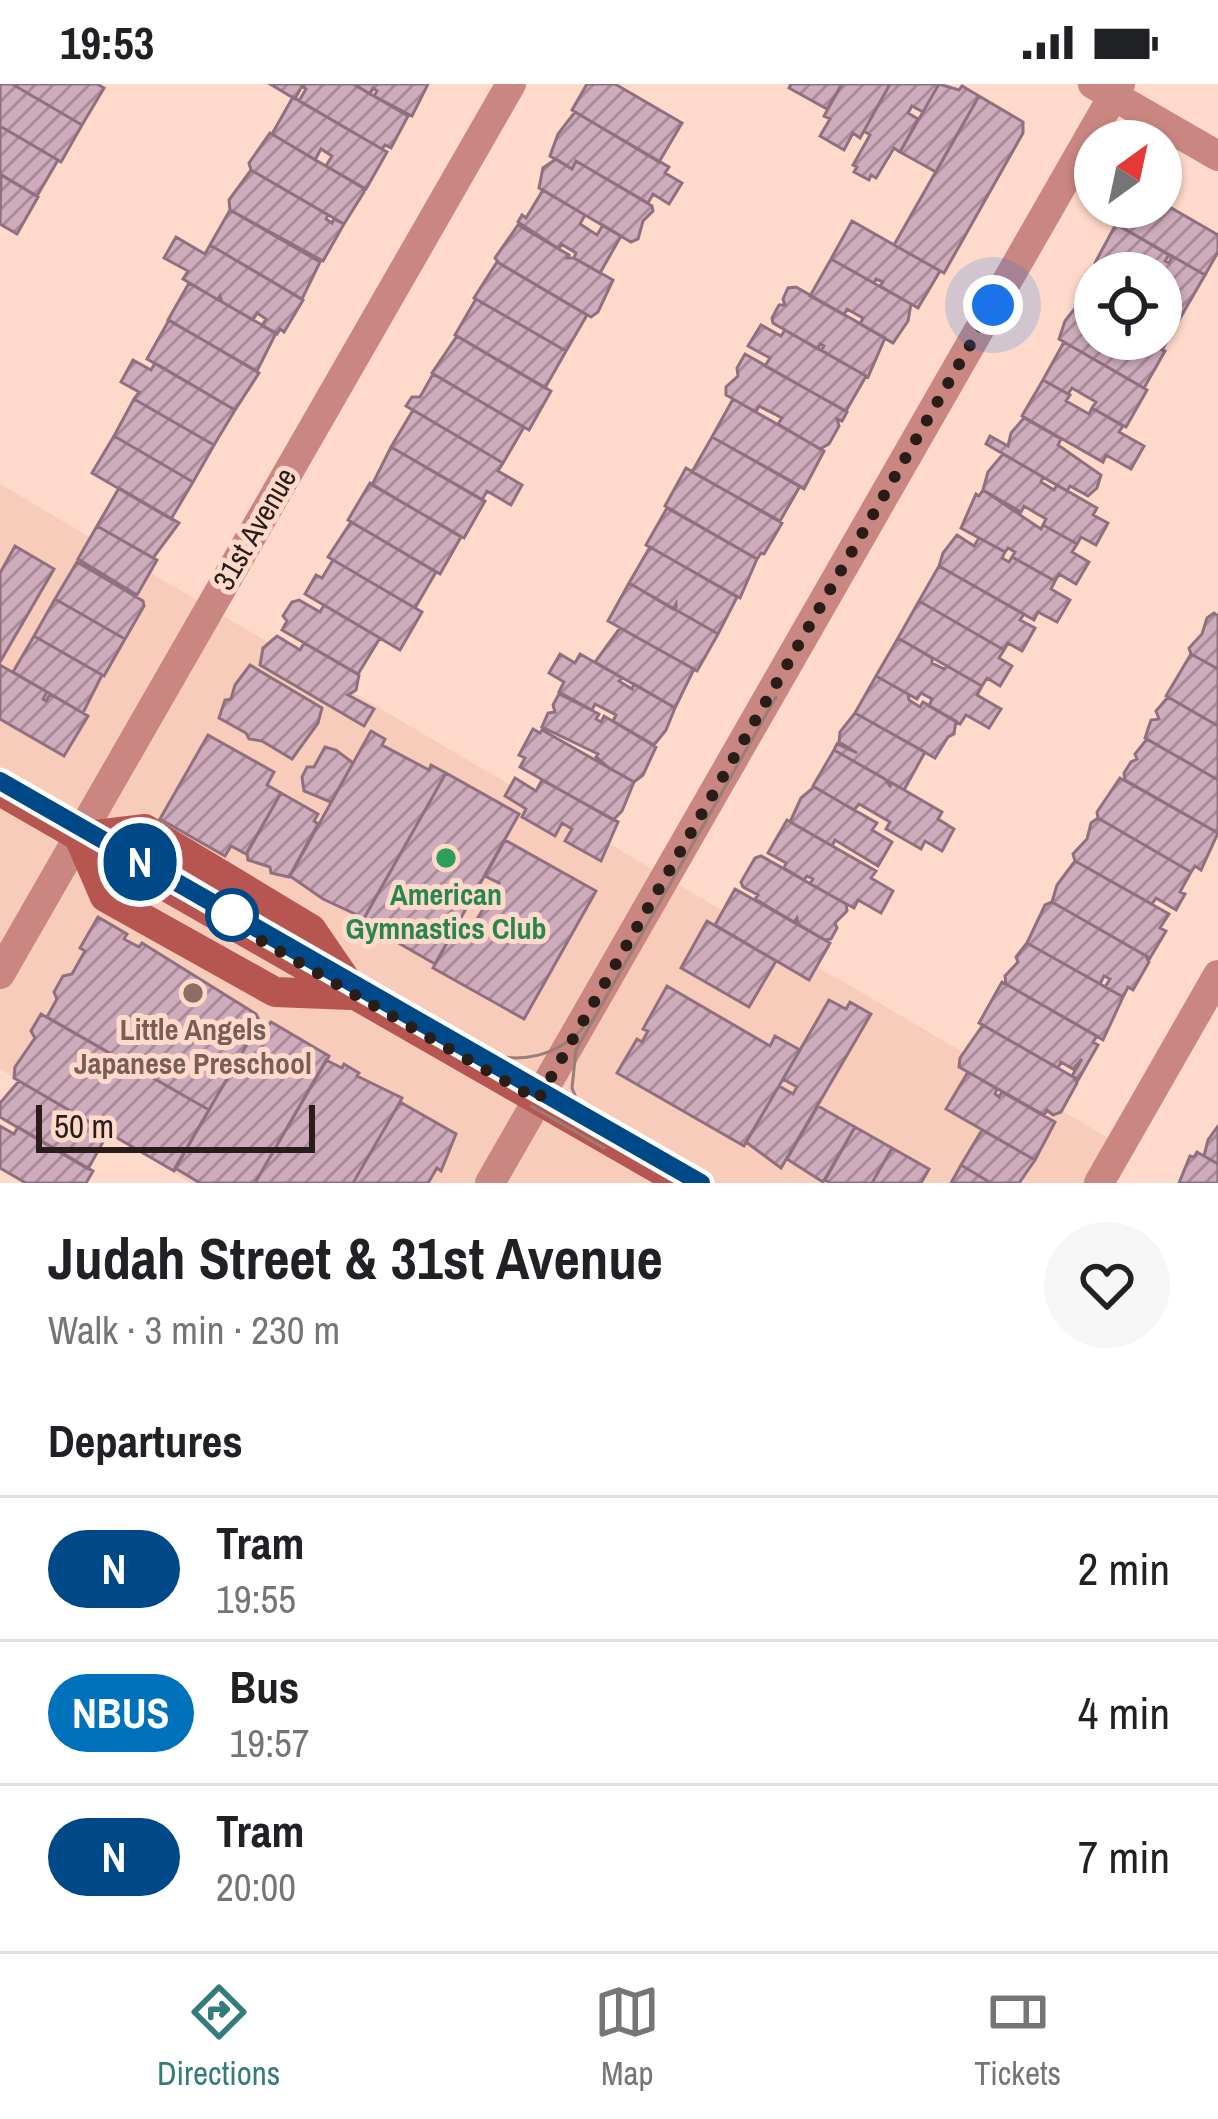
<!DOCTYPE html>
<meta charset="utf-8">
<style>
:root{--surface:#fff;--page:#f6f6f6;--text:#202124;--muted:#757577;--line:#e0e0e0;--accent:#337c7c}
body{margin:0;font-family:"Archivo Narrow",sans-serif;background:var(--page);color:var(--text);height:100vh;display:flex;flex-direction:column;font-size:45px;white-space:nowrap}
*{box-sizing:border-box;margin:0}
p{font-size:39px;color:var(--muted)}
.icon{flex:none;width:66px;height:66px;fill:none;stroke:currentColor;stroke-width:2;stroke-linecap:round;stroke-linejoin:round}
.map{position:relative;height:1099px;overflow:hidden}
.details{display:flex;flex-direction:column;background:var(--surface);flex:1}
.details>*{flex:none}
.badge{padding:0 24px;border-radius:39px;font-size:42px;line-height:78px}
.needle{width:78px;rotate:33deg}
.fabs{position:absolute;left:1074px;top:36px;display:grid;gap:24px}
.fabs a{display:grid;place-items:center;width:108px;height:108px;border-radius:50%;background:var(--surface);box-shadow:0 3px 9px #0004;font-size:60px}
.scale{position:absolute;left:36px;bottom:30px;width:279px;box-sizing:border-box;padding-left:12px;border:6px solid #2a1d18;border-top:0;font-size:33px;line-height:42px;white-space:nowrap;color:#2a1d18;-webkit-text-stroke:9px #ffdacb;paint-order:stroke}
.you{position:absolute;width:60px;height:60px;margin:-30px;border:9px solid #fff;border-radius:50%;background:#1a73e8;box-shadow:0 0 0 18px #1a73e833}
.map>.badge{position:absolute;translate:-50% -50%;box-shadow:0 0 0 6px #fff}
h2{padding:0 48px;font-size:45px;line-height:108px}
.round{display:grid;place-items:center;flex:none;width:126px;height:126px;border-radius:63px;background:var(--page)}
.overview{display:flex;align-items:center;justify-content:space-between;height:204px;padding:0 48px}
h1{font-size:57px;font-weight:700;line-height:90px}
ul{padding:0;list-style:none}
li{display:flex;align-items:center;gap:36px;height:144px;padding:0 48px;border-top:3px solid var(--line)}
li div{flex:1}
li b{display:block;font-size:45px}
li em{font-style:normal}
li .badge{min-width:132px;font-weight:700;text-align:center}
.status{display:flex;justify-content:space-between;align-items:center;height:84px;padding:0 60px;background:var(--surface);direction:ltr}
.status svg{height:33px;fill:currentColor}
.dock{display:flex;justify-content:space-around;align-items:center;height:168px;border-top:3px solid var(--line);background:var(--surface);font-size:33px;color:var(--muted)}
.dock a{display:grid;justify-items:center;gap:6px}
.dock .on{color:var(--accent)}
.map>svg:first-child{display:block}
</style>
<div class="status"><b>19:53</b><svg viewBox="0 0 49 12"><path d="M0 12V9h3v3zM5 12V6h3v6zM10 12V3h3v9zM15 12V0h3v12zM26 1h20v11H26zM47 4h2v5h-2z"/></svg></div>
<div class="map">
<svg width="1218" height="1099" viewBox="0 0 1218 1099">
<defs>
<pattern id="building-hatch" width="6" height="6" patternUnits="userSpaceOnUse" patternTransform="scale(3)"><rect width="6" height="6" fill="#cfacbc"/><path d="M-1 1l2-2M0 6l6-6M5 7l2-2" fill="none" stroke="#a88b98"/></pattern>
</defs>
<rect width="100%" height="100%" fill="#ffdacb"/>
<!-- built -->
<path fill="#f8ccbb" d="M0,400L1120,1061L1099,1099H191L0,985Z"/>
<!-- building -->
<path fill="url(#building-hatch)" stroke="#90707f" stroke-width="3" d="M0,0H12L82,41L61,78L0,42Z
M12,0H97L104,4L82,41Z
M270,0H353L408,32L391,64L385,61L382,65L299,17L306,5L302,2L295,15Z
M354,0H428L412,32L374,12L377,7L373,4L370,10Z
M587,0H615L682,39L659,78L572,26Z
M791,0H842L827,25L789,4Z
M842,0H890L860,54L853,49L844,66L820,52L830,35L824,32Z
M890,0H939L923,28L912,22L908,29L918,35L900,68L894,64L876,94L871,91L869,96L854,88L857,83L853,81L870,51L864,47Z
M939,0L959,6L962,2L979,12L936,88L900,68Z
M979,12L1023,38V49L944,189L894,161Z
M293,13L387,68L366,105L326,82L332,72L321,65L315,76L272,50Z
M575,28L669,83L665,89L682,99L669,120L653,110L648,119L576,77L572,85L550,72L558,50Z
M0,42L58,76L37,112L0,90Z
M270,49L363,104L364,108L344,140L251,86L249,79Z
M556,75L572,85L576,77L652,122L653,127L643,137L638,155L631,158L539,104L543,84Z
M251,86L328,131L326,135L332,139L334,135L344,140L323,177L230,126L229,116Z
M1,91L38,113L17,150L0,140Z
M543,106L585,131L580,140L597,151L603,141L621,152L600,189L574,174L576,169L561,160L559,165L518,138L522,131L526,134Z
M1161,118L1218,151V168L1205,191L1116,140L1123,123H1161Z
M230,126L320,178L302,215L210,161Z
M852,137L940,187L918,224L880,202L883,198L876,195L874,199L831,175Z
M1116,140L1169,171L1165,177L1169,179L1172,172L1205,191L1183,229L1161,217V189H1112L1095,179Z
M518,141L569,171L567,174H574L613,196L598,228L591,233L499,179L495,174Z
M176,153L205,170L210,161L303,216L284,248L280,245L277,250L262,242L266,235L257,229L253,236L222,218L220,212L218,216L183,195L188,187L164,174Z
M831,175L911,220L908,237L893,259L860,240L863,234L847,225L844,231L810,212Z
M497,178L587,231L566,267L474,214Z
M1097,180L1112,189H1095V227L1076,217Z
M189,199L276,249L257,287L168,236Z
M796,203L885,254L868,293L821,266L824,262L820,260L818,265L773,239L772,234L779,221H785L783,215L788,204Z
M476,215L566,267L545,304L455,251Z
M1161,217L1183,229L1162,266L1144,255H1161Z
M1080,218L1095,227V255H1144L1165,267L1144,304L1059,255L1065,237Z
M169,236L259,289L235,326L147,275Z
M761,241L781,252L785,246L866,292L846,327L765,282L770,274L748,262Z
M457,252L551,307L529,346L432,289Z
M1064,258L1147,306L1126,343L1092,324L1096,318L1072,304L1068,310L1043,296Z
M745,270L847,328L842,337L837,335L839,342L829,360L820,365L778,340L782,334L759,322L756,328L726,311V303L738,292L737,284Z
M133,276L151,286L155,279L235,326L214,361L134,315L139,308L121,298Z
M433,290L524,343L503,379L406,322L412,313H420Z
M1043,296L1070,311L1066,317L1089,330L1092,324L1123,342L1119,348L1144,362L1131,385L1106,371L1103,378L1022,332Z
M134,315L214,361L193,398L114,352Z
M733,315L824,367L804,405L712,353Z
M413,326L503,379L498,387L522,401L511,421L487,407L482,416L391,363Z
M1024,334L1061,355L1058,361L1101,391L1097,404L1088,412L1070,402L1067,407L986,360L990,352L1008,362L1011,349Z
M114,352L193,398L171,435L92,389Z
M712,353L800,402L780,437L692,388Z
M391,363L485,417L464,454L372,401Z
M1003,370L1043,393L1041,398L1054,406L1057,401L1097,424L1093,431L1108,439L1096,461L1081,453L1077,460L1043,441L1046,435L1024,422L1021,428L983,406L988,388Z
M686,384L782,439L764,470L761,469L757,475L665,422Z
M370,399L461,453L440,490L348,436Z
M119,404L179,439L153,474L97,442Z
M983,406L1041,445L1043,441L1077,460L1072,468L1089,478L1076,500L1059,490L1055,497L1012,473L1015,468L1008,464L1005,468L961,444L976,410L979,412Z
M667,424L757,475L740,514L646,461Z
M351,438L436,488L415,524L328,473Z
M97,442L157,476L137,511L78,475Z
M957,451L974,462L979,454L1005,468L1002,474L1009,478L1012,473L1055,497L1051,505L1070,516L1057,538L1038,528L1034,536L939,482L943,469Z
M15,462L54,485L0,578V489Z
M650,463L737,513L718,550L676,526V520L673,525L629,499Z
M333,476L422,528L400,566L305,510L316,491L322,494Z
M77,478L143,517L144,522L125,555L55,515Z
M939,482L1024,530L1020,536L1035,544L1022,567L1008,559L1004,566L919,517Z
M629,499L718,550L697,587L608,537Z
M55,515L125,555L104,592L34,552Z
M299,516L320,528L324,521L380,554L358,590L282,546L287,537L283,532L292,518Z
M919,517L1004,566L999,574L1012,582L1000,602L987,594L982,602L898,554Z
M1214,529L1218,532V585L1191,570L1189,564L1202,550L1207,534Z
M620,544L694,585L675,624L595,578Z
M34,552L102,591L83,629L13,588Z
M277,552L300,566L304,559L359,591L356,606L348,611L374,625L364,642L260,581L263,564Z
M898,554L932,574V579L944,585L947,582L982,602L977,611L1001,625L989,644L966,631L960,640L929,622L932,615L921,609L917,615L876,592Z
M560,570L575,579L580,570L622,594L619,597L632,605L634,600L675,624L666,646L654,661L613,637L616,631L595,620L592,626L559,608L564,598L549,589Z
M1191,570L1218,585V642L1166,612Z
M0,581L47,608L43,615L46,617L50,610L88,632L64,672L0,635Z
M250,581L322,624L318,639L292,675L262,657L249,655L246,649L219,634L225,616L231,615L235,601Z
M876,592L908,610L909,616L920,623L923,618L956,637L954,650L948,653L935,674L855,629Z
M559,610L599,630L596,635L601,638L604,632L656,663L643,691L634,698L609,684L596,673L598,670L542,643L548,629L555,628L553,621Z
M1168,613L1218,642V696L1145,654L1151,636L1159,635L1156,627Z
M855,629L925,668L904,706L834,666L837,660L857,669L839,658L840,648Z
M533,645L540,649L542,646L634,698L622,727L613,736L520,683L525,674L519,671Z
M371,647L385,655L382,661L429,686L431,681L446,689L364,834L323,815L290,792Z
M208,651L274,688L267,701L281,709L246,770L231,762L225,772L160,735Z
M1147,655L1218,696V749L1125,696L1124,689L1131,678L1137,675L1135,670Z
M325,663L336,666L353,679L331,718L304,707L302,693L307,683H314Z
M834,666L885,695L890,702L892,699L942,728L938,735L954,745L942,767L925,757L921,765L886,745L890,738L859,720L854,726L813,702Z
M446,689L519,730L435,880L362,838Z
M515,694L536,707L542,696L618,738L601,777L565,757L572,745L562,739L555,752L522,733L526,725L505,712Z
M1120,694L1218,749L1201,786L1195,782L1191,788L1098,734L1097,728Z
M814,703L877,739L872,746L892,758L878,782L835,756L832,762L790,738L801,714Z
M281,709L318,730L314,737L318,740L289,793L271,789L270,783L248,776L247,769Z
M1098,734L1191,788L1180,808L1185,810L1176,826L1156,814L1152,820L1075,777L1073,770L1087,755L1091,739Z
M787,736L876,787L871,794L893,807L881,829L858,816L854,824L810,800L813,795L807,792L804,796L784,784L786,779L768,769Z
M505,756L596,807L524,935L433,884L456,843L468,850L499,799L485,792Z
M761,772L846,820L847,827L835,839L837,844L831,855L825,856L798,840L797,834L794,838L755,815L758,811L743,803L741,798L755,774Z
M1075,777L1169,830L1160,844L1166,847L1150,874L1052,818L1057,801Z
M735,805L830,859L809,896L715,841Z
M1052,818L1146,872L1149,878L1133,906L1128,903L1123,913L1105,903L1110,895L1104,892L1100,900L1027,859L1045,821Z
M98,833L127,850L124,855L139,863L142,859L256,930L260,938L209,1026L47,933L57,915L54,908L63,892L72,890L85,867L80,864Z
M707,837L776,877L749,923L681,884Z
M1027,859L1123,913L1103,956L1006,900L1005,892L1018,878L1016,873Z
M1002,898L1097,952L1093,958L1098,961L1078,996L1072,992L1082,975L1073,985L1061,978L1058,984L979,939Z
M667,902L770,962L775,952L800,966L744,1062L617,989L637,955L642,958L648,947L643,945Z
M829,916L846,925L850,918L871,930L781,1084L746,1058L779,1002L793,1010L797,1003L783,995Z
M41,930L209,1026L174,1087L14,994L15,983L35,954L31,947Z
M260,938L268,942L271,938L329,972L255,1099H200L175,1084Z
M983,941L1075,994L1077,999L1061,1028L1053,1031L1047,1026L1044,1031L959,983L960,974Z
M326,976L342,984L344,980L359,989L357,992L402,1014L400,1018L353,1099H255Z
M968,988L997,1005L995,1010L999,1013L1002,1008L1055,1038L1035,1076L946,1025Z
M19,997L108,1049L88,1085L0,1033V1019Z
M400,1018L456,1050L441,1087L437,1084L428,1099H353Z
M818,1022L855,1043L823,1098L787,1075Z
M0,1042L14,1050L18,1043L93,1087L86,1099H26L0,1084Z
M1218,1042V1080L1204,1072L1208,1056Z
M855,1043L892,1064L872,1099H830L825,1096Z
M982,1046L1035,1076L1019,1099H991L961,1081Z
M892,1064L929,1085L921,1099H872Z
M1197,1068L1218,1080V1099H1179L1190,1072L1194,1073Z
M961,1081L991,1099H951Z"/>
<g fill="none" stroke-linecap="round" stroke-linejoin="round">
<!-- street -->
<path stroke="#ca8681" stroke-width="30" d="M1093,0L1218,72
M0,890L511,0
M490,1099L1120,0
M1099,1099L1218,891"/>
<!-- secondary -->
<path stroke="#b75651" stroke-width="30" d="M0,707L683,1099
M79,753L105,813L275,908L351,911
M79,753L145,745L311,845L350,902"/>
<!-- tram -->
<path stroke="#987e74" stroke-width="3" d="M0,697L701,1099
M484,968C520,981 557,972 583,944
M531,1022L604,1064
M585,1037L572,1004L576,966L776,613"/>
</g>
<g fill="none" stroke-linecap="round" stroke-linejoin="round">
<defs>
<path id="line" d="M0,697L701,1099"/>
</defs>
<!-- line casing -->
<use href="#line" stroke="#fff" stroke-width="27"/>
<!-- line -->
<use href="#line" stroke="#004988" stroke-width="18"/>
<!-- walk -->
<path stroke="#2a1d18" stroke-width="12" stroke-dasharray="0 21.6" d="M232,831V840L538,1016L993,221"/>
</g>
<!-- markers -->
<circle fill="#2e9e5b" stroke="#ffdacb" stroke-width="4.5" cx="446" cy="774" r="12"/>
<circle fill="#fff" stroke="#004988" stroke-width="6" cx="232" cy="831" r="24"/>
<circle fill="#8d6e63" stroke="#ffdacb" stroke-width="4.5" cx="193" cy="909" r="12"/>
<g text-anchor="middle" stroke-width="10" stroke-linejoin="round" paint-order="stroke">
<!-- street labels -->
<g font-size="30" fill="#2a1d18" stroke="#ffdacb">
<text transform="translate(255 445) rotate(-60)" y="10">31st Avenue</text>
</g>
<!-- leisure labels -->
<g font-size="30" font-weight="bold" fill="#27864d" stroke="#ffdacb">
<text x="446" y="821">American<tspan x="446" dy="34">Gymnastics Club</tspan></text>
</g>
<!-- education labels -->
<g font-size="30" font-weight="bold" fill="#785e54" stroke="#ffdacb">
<text x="193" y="956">Little Angels<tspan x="193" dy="34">Japanese Preschool</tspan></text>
</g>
</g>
</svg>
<div class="fabs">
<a><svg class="needle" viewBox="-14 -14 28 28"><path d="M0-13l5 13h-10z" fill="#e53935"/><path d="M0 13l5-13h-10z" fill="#757577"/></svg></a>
<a><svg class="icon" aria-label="locate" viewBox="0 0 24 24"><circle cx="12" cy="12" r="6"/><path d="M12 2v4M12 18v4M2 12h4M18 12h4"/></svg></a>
</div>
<div class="scale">50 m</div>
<div class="you" style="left:993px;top:221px"></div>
<b class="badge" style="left:140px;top:778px;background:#004988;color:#fff">N</b>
</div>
<section class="details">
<div class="overview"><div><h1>Judah Street &amp; 31st Avenue</h1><p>Walk · 3 min · 230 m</p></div><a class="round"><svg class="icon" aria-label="heart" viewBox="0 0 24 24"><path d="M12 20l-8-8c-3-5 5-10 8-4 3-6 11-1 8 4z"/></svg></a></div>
<h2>Departures</h2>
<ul>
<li><span class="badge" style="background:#004988;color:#fff">N</span><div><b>Tram</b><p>19:55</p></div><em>2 min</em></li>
<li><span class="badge" style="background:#0072bc;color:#fff">NBUS</span><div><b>Bus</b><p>19:57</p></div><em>4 min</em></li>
<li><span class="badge" style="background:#004988;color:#fff">N</span><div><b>Tram</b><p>20:00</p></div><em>7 min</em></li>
</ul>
</section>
<nav class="dock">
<a class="on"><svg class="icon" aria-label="directions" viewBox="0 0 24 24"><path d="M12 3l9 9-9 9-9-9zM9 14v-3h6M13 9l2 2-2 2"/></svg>Directions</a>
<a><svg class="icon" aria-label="map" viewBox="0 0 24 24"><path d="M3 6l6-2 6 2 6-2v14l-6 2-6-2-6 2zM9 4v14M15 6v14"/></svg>Map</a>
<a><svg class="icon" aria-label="tickets" viewBox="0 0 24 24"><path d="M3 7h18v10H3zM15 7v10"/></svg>Tickets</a>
</nav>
